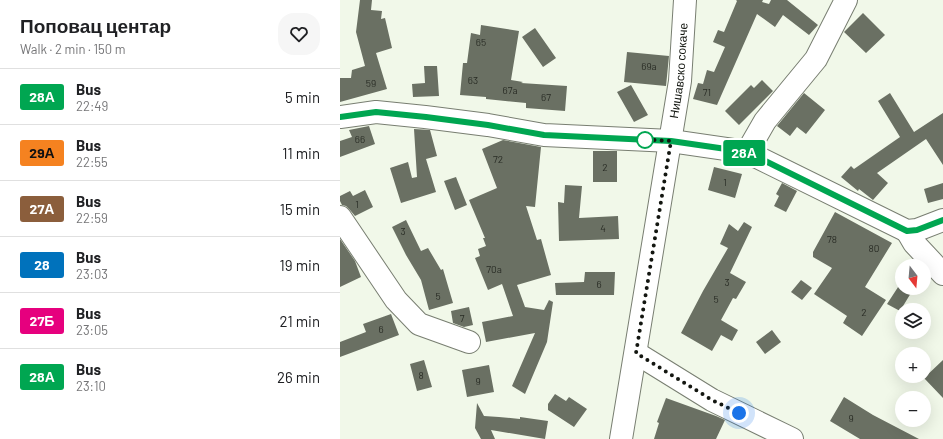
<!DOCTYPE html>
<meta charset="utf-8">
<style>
:root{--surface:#fff;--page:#f6f6f6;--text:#202124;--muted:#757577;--line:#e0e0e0}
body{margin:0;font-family:Barlow,sans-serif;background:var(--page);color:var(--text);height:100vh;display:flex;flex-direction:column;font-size:15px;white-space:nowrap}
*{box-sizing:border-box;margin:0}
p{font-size:13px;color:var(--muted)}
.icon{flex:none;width:22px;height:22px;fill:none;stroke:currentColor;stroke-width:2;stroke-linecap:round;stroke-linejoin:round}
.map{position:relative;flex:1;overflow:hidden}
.sheet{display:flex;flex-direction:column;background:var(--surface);width:340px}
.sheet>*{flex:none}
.badge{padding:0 8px;border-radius:3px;font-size:14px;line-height:26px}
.needle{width:26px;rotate:164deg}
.controls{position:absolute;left:555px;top:259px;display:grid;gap:8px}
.controls a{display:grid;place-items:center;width:36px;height:36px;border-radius:50%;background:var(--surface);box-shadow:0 4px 16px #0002;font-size:20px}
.you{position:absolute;width:20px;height:20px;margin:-10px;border:3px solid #fff;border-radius:50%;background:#1a73e8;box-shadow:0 0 0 6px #1a73e833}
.map>.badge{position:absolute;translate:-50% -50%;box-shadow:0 0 0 2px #fff}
.round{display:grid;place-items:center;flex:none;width:42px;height:42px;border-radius:16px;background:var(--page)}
.overview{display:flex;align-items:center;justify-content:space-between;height:68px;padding:0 20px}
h1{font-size:19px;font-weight:700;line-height:30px}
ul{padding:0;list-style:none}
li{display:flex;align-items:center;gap:12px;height:56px;padding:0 20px;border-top:1px solid var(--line)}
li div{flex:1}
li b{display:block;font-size:15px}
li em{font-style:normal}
li .badge{min-width:44px;font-weight:700;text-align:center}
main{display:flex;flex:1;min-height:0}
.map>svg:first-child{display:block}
</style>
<main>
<section class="sheet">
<div class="overview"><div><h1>Поповац центар</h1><p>Walk · 2 min · 150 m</p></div><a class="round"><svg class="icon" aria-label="heart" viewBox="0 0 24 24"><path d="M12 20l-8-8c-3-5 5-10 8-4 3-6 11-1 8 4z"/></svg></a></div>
<ul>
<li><span class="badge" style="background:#00a651;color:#fff">28А</span><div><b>Bus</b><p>22:49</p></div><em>5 min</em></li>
<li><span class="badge" style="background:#f58220;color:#111">29А</span><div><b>Bus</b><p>22:55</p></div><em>11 min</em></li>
<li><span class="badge" style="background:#8b5e3c;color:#fff">27А</span><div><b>Bus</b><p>22:59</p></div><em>15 min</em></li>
<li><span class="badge" style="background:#0072bc;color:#fff">28</span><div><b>Bus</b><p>23:03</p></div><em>19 min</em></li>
<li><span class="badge" style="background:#e6007e;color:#fff">27Б</span><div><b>Bus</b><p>23:05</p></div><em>21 min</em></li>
<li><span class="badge" style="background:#00a651;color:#fff">28А</span><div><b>Bus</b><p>23:10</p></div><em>26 min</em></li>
</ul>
</section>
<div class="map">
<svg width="603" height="439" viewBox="0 0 603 439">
<rect width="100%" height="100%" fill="#f1f8e9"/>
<!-- building -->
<path fill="#6a7063" d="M20,0H32L31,10L42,11L41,19L45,18L52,48L36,53L47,89L0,102V78H11L12,70L25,66L16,32Z
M396,0H423L422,2L429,4L431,0H447L478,25L469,35L443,15L435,27L417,14L377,105L353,99L358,83L363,84L367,70L374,72L385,47L373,42L378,30L384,32L397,1Z
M523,13L545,35L526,53L504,32Z
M141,25L179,31L171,80L183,82L181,83L227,86L225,111L186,108V103L146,99V97L120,95L123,63H127L131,33L140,35Z
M195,28L216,58L203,67L182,37Z
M287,52L329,56L326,86L284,82Z
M84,66H97L99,96L73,97L72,84L85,83Z
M422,80L433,91L399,125L385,111L411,85L414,88Z
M291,85L308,115L294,122L277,92Z
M464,93L485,110L466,134L457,127L450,136L437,126Z
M550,93L574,132L603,113V165L586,139L537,173L548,183L533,200L519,189L518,191L501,177L511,166L514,169L560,137L538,101Z
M29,126L35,144L0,157V141L12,137L9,130Z
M74,129L90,130L97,156L86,159L96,192L61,203L50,168L68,162L72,178L77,177Z
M163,140L201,147L195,207L186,206L197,240L201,239L211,275L177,285L185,307L204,310L209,300L213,302L207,342L185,394L172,386L195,333L146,342L142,322L173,316L162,284L148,290L135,258L140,256L138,249L146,246L143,238H145L129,200L157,188L142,149Z
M253,151H277V182H253Z
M374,167L402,174L395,198L368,190Z
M116,177L127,205L115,210L104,181Z
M442,183L457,191L446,212L434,206L439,196L436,194Z
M603,183V199L588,203L584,189Z
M225,185L242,186L239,218L278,216L279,239L219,241L218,202L224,203Z
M25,190L33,207L15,216L10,210L6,206L2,205L0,201V196L10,191L13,196Z
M495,212L552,243L525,287L546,300L522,336L503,323L507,316L474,294L492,268L473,257V252Z
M66,220L81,251L88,248L101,270L103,269L113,303L89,310L81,280L66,255L52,227Z
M404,222L412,227L390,273L406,282L396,299L393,298L381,320L398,330L392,341L381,335L372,351L341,333L363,291L388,248L380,244L389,224L398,231Z
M0,239L15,261L21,277L0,287Z
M245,272H275L274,295H216L215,283L244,282Z
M461,280L472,288L462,300L451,292Z
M562,281V288H574L560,311L547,304Z
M129,307L133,325L124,327L113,323L111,311Z
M51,314L59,335L0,357V342L26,332L23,324Z
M432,330L441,342L425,354L416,342Z
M84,360L92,387L77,391L70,364Z
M603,360V398L584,378Z
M149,365L154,392L127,397L122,370Z
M215,394L226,401L229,397L247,409L234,427L208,410V404Z
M504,397L533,415L579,439H520L490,421Z
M326,398L376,416L385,420L376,439H314L319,423L317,422Z
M137,403L144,416L159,417V419V417L180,419V417L208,421L205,439L151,430L155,439H141L135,428Z"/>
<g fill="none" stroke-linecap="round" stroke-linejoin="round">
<defs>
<g id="minor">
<path d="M0,117L36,112L85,117L148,125L204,135L331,141L393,150L417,157L567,231L577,230L603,220"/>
<path d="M406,154L425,121L476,59L506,0"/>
<path d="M0,217L56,300L79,324L129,342"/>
<path d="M567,231L574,243L603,274"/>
<path d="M296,353L372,400L452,439"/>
<path id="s1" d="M281,439L340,81L345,0"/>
</g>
</defs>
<!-- minor casing -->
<use href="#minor" stroke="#787e71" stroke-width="24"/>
<!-- minor -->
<use href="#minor" stroke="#fff" stroke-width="22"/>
</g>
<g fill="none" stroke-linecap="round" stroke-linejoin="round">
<defs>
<path id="line" d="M0,117L36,112L86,117L148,125L204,135L331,141L393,150L417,157L567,231L577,230L603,220"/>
</defs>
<!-- line casing -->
<use href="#line" stroke="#fff" stroke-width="9"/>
<!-- line -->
<use href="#line" stroke="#00a651" stroke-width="6"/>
<!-- walk -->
<path stroke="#131610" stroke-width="4" stroke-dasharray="0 7.2" d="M305,140L299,139L331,141L296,353L372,400L399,413"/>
</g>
<!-- markers -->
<circle fill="#fff" stroke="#00a651" stroke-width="2" cx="305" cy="140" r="8"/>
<g text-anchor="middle" stroke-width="3" stroke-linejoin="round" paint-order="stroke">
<!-- number labels -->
<g font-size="10" fill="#292c25">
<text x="141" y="46">65</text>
<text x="309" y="70">69a</text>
<text x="133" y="84">63</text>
<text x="31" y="87">59</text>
<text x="170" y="94">67a</text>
<text x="367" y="96">71</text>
<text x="206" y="101">67</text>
<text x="20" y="143">66</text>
<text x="158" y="163">72</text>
<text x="265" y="171">2</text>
<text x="385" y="186">1</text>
<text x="17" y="208">1</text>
<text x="263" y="232">4</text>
<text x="63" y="235">3</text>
<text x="492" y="243">78</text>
<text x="534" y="252">80</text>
<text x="154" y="273">70a</text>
<text x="387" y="286">3</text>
<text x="259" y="288">6</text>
<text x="98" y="300">5</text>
<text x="376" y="303">5</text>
<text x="524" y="316">2</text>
<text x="122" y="322">7</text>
<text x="41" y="333">6</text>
<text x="81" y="379">8</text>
<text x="138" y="385">9</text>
<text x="511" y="422">9</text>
</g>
<!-- street labels -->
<g font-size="12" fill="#131610" stroke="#f1f8e9">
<text dy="4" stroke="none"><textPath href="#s1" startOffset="373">Нишавско сокаче</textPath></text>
</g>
</g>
</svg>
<div class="controls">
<a><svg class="needle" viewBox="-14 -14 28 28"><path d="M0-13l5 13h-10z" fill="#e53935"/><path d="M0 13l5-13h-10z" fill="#757577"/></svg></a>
<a><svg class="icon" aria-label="layers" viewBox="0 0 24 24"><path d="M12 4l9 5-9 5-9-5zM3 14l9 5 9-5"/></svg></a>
<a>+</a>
<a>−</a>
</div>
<div class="you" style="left:399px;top:413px"></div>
<b class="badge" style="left:404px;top:153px;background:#00a651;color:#fff">28А</b>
</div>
</main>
